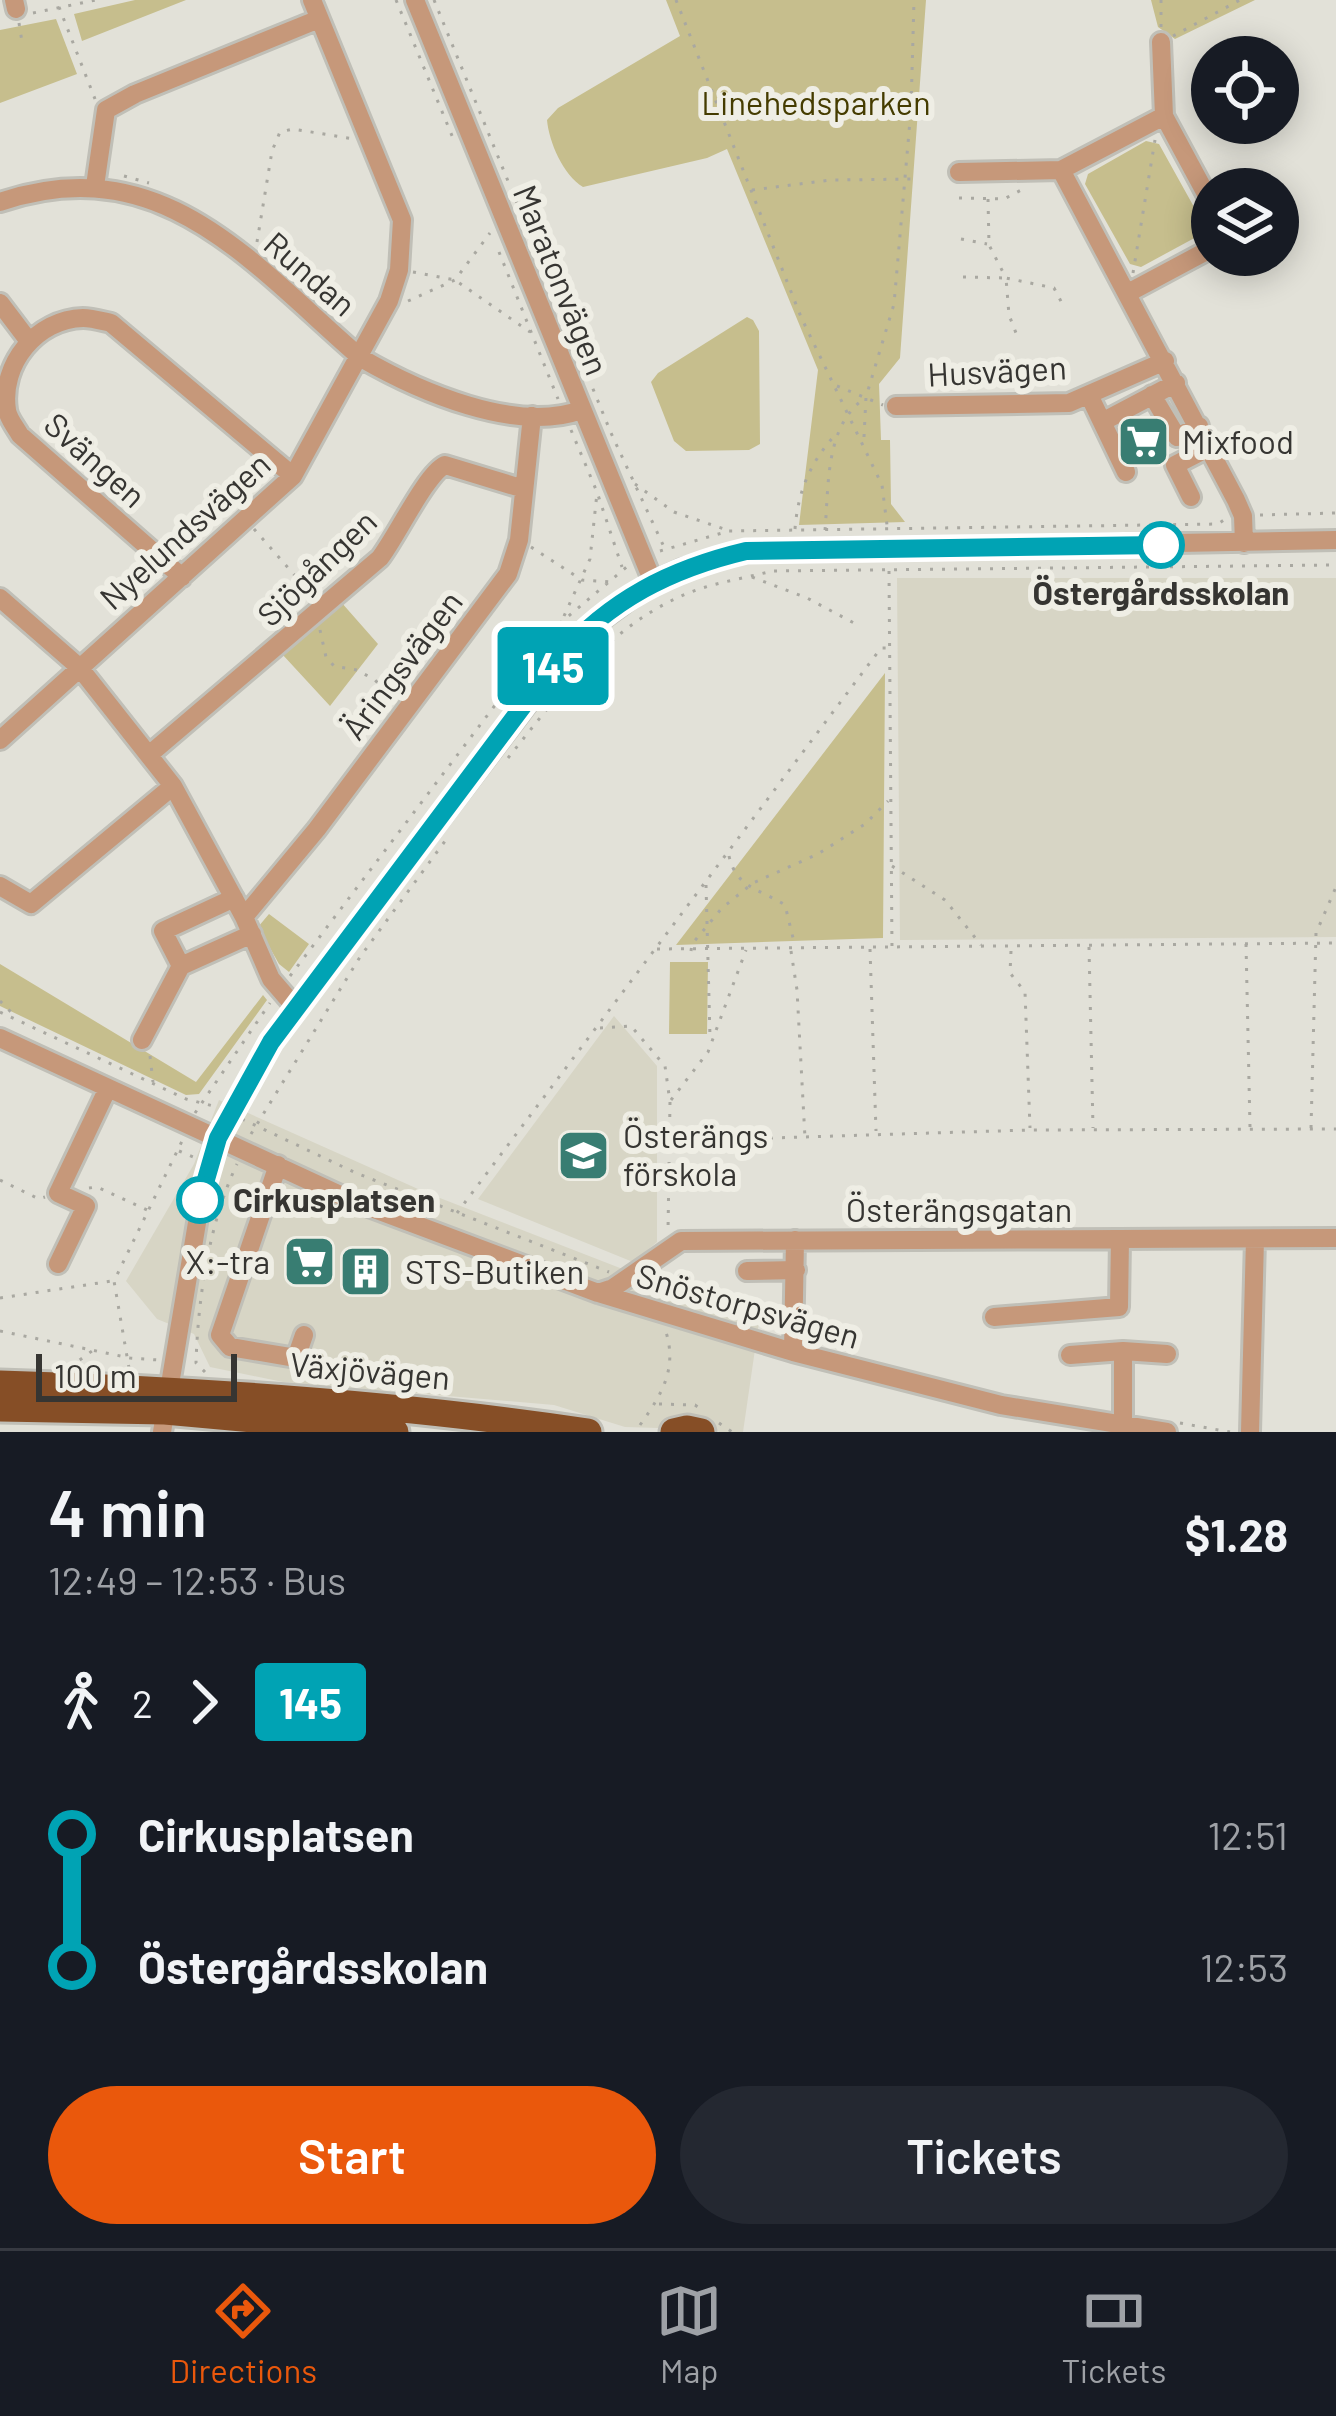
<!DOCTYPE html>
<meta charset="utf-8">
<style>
:root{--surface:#171b24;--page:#242831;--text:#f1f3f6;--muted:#9ea1a6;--line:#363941;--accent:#ea580c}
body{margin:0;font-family:Barlow,sans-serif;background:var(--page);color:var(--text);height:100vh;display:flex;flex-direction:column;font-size:45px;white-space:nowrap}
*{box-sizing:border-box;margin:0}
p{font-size:39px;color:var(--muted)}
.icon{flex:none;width:66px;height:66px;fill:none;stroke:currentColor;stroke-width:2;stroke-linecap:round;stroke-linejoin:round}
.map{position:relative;height:1432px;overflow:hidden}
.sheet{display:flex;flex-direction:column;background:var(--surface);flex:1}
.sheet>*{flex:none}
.badge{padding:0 24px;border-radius:9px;font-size:42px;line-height:78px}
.fabs{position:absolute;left:1191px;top:36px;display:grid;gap:24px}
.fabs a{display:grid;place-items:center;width:108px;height:108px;border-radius:50%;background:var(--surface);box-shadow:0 6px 30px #0003;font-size:60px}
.scale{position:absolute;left:36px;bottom:30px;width:201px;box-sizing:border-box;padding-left:12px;border:6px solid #363532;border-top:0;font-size:33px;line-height:42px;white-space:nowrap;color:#363532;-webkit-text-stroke:9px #efeee5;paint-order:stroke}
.map>.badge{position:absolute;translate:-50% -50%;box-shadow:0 0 0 6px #fff}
.legs{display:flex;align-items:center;gap:18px;height:132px;padding:0 48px;font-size:39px}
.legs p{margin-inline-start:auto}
.summary{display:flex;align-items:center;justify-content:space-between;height:204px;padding:0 48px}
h1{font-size:66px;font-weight:600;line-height:90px}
.action{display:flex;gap:24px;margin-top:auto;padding:24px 48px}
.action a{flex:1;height:138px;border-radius:72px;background:var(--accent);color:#fff;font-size:48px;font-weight:600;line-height:138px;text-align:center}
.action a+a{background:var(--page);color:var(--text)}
ul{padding:0 48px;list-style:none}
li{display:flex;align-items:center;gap:42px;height:132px;font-size:45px}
li i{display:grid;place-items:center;width:18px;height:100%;margin:0 15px;background:currentColor}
li i::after{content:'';width:30px;height:30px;margin:-15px;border:9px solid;border-radius:50%;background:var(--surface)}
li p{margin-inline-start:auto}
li:first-child i{background:linear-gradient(#0000 50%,currentColor 0)}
li:last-child i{background:linear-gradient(currentColor 50%,#0000 0)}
.tab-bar{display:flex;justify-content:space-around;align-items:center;height:168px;border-top:3px solid var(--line);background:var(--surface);font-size:33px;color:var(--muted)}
.tab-bar a{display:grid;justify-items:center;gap:6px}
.tab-bar .on{color:var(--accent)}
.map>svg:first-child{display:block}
</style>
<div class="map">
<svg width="1336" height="1432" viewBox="0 0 1336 1432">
<rect width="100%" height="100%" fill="#e2e1d8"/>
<!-- built -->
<path fill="#d7d5c5" d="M897,578H1336V937L900,940Z
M614,1016L657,1066V1242L633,1262L478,1199Z
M219,1100L427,1193L759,1322L743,1432H719L703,1419L674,1420L658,1428L625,1427L554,1405L283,1382L210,1367L194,1334L157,1319L126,1281L194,1164Z"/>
<!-- green -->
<path fill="#c6be8d" d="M135,0H186L82,41L74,14Z
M666,0H926L900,358L879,384L881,440H890L891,504L905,522L799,525L818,370L727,149L707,158L583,187C563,175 549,142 547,120L558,108L680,36Z
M1151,0H1255L1175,39L1158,27Z
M56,19L77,74L0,103V30Z
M1146,141L1159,144L1204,225L1200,235L1141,267L1130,264L1085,184L1088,174Z
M747,317L753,320L759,331L760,444L749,450L686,451L674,441L651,382L658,373Z
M341,602L378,644L330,706L282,654Z
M885,673L883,938L676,945Z
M269,914L309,944L289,972L279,964L258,927Z
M670,962H708L707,1034H669Z
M0,964L196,1082L263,995L267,1000L199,1094L186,1095L0,1006Z"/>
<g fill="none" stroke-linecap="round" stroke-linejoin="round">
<defs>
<path id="minor" d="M14,0L16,9
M415,0L653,582
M1161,42L1164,116
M959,172L1061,170
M95,186L106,110L135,94L319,19
M0,202C162,148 250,262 361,358C418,391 516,434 581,410
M1212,205L1164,116L1061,170L1236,500L1243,516L1244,543
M1128,293L1212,248
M0,303L28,340
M1089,395L1126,472
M1152,395L1177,437L1199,426
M896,406L1069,403L1165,361
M1102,422L1176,383
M1191,497L1175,465L1210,447
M182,577L20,435C16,428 8,418 7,410C0,364 37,319 83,318C92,318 102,321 111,323L293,476
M0,598L79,667L173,786L244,917L271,979L296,1008
M0,740L293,476L389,301L399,270L402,220L312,0
M150,754L380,558C397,536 426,474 445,465L524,489
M0,886L31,904L173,786
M244,917L317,829L508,574L519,540L532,416
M181,966L163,931L234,898
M0,1038L353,1201L598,1293L793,1352L1001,1405L1167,1432
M142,1040L181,966L252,934
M278,1165L220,1335L230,1347L296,1358L304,1335
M58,1264L86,1206L58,1193L108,1088
M747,1271L796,1270
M598,1293L613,1288L681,1241L1336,1238
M994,1317L1119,1307L1120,1239
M793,1352L795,1240
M1070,1355L1123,1351
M1123,1425V1351L1167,1354
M162,1432L204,1181L230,1113L271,1042L578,637L653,582L682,569L745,551L1336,540
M1250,1432L1255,1239"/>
<path id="highway" d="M0,1384C197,1390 394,1403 588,1432
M0,1408L165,1411L395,1432
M674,1432L687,1429L701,1432"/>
</defs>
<!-- minor casing -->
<use href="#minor" stroke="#c0bfb7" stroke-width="24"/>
<!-- highway casing -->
<use href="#highway" stroke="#c0bfb7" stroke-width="33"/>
<!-- path -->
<path stroke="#a9a8a1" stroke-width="3" stroke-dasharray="3 9" stroke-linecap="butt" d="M396,0L455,143
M434,0L611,433L664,547
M676,0L801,317L882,485L887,525
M1161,0V28
M59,7L95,99
M33,13L96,0
M19,23L22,42
M1173,36L1240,0
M124,176L149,183
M752,190L831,180L916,179
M959,198L1004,199L1027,187
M988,199L989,245L1006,278L1054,288L1064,307
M961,239L987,244
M257,242L272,151L280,132L293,129L354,139
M499,252L558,399
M413,272L455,280L530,332
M1133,273L1155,140
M963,277L1006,278L1009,315L1016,333
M408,301L455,280L490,233
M837,386L883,405
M571,430L597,492L622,567
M864,437L866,397L894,304L911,109L914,0
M635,484L674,512L727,530
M1260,515L1336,513
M254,529L311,594
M795,529C798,491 810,463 835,435
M825,530C829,484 825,426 865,398
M531,547L582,580L611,582
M660,551L729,531L1218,524L1227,518
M889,571L892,948
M752,577L807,598L854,623
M564,616L590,559L597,493
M320,630L326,657L334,666L357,670L375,680L393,699
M508,758C560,693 611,623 691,592C717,582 746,578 772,571L1336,565
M729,856C736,888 760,889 785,905L795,946
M892,866L945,900L981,945
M706,885L710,1037
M1246,944L1250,1127
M1089,947L1093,1128
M657,949L1336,943
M870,949L876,1131
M691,951L692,944L722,908L753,883L818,854L865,824L888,801
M791,951L797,990L805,1138
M1011,951L1010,973L1025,992L1030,1128
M290,976L552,630L629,565
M0,1001L16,1017
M0,1012L186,1099L217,1107
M600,1028L631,1026L665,1066L670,1102L668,1231
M150,1056L153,1082
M671,1100L708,1052L746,950
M195,1113L270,1003
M242,1119L356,1173L609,1272
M1311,1128L1316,933L1336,887
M251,1134L360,957L448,837
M770,1138L1030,1130L1336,1129
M179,1151L198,1159
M0,1180L39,1199L45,1197
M89,1188L97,1187L147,1210
M457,1213L881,648H890
M663,1273L665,1293
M646,1287L670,1297
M0,1298L112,1281
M0,1331L130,1358L158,1360
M70,1367L92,1351
M129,1368L114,1281L183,1139
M205,1372L196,1363C198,1298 209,1223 237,1164
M659,1404L695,1405L702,1410
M719,1423L732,1432
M1180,1423L1230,1432
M640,1425C663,1393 678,1367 665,1329"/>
<!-- minor -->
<use href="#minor" stroke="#c6987a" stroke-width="18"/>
<!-- highway -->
<use href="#highway" stroke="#864e26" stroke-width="27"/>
</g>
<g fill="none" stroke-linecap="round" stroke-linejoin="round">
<defs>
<path id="line-1" d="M200,1200L218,1138L271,1042L559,658C610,600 670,569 746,551L1161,545"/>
</defs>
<!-- line-1 casing -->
<use href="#line-1" stroke="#fff" stroke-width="27"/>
<!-- line-1 -->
<use href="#line-1" stroke="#00a3b4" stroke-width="18"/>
</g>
<!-- icons -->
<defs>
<symbol id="supermarket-square" viewBox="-11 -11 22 22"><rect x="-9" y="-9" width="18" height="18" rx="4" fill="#387d72" stroke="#efeee5"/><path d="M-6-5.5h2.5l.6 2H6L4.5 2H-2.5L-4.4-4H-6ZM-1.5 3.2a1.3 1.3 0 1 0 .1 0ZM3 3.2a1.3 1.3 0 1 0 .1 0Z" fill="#fff"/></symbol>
<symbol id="school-square" viewBox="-11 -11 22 22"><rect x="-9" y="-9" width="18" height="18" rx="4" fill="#387d72" stroke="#efeee5"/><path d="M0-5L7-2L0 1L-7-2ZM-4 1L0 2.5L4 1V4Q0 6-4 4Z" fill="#fff"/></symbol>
<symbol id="building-square" viewBox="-11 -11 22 22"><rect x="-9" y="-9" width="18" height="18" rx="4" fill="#387d72" stroke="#efeee5"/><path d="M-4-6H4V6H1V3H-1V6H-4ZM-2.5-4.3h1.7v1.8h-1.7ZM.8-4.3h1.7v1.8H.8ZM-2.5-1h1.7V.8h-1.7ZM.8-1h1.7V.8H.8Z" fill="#fff"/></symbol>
</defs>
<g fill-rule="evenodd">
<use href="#supermarket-square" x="1114" y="412" width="59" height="59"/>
<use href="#school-square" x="554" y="1126" width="59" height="59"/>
<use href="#supermarket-square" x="280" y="1232" width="59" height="59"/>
<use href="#building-square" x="336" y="1242" width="59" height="59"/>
</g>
<!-- markers -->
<g fill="#fff" stroke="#00a3b4" stroke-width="6">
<circle cx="1161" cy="545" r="21"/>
<circle cx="200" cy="1200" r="21"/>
</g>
<g text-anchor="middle" stroke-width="12" stroke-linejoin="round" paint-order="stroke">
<!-- park labels -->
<g font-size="33" fill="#453c00" stroke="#efeee5">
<text x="816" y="115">Linehedsparken</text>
</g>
<!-- street labels -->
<g font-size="33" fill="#363532" stroke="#efeee5">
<text transform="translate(310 274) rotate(41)" y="12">Rundan</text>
<text transform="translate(561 280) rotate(68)" y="12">Maratonvägen</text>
<text transform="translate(997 371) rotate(-3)" y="12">Husvägen</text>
<text transform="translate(95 460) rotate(42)" y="12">Svängen</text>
<text transform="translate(185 531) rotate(-42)" y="12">Nyelundsvägen</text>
<text transform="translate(317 568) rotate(-44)" y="12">Sjögången</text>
<text transform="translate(402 665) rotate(-53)" y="12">Äringsvägen</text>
<text x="959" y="1222">Österängsgatan</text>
<text transform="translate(748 1306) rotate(16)" y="12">Snöstorpsvägen</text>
<text transform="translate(370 1371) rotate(5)" y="12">Växjövägen</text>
</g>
<!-- poi labels -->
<g font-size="33" fill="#363532" stroke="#efeee5" text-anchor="start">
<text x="1182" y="454">Mixfood</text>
<text x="623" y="1148">Österängs<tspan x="623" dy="38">förskola</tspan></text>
<text x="270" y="1274" text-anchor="end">X:-tra</text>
<text x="405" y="1284">STS-Butiken</text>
</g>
<!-- stop labels -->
<g font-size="33" font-weight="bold" fill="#363532" stroke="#efeee5">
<text x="1161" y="605">Östergårdsskolan</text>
<text x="233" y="1212" text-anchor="start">Cirkusplatsen</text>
</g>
</g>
</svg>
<div class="fabs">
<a><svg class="icon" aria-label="locate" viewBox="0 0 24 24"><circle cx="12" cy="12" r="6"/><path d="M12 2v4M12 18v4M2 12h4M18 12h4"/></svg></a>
<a><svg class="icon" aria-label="layers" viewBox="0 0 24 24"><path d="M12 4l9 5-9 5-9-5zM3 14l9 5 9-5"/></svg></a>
</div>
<div class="scale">100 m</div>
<b class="badge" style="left:553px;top:666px;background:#00a3b4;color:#fff">145</b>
</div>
<section class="sheet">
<div class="summary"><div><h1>4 min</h1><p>12:49 – 12:53 · Bus</p></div><b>$1.28</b></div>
<div class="legs"><svg class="icon" aria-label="walk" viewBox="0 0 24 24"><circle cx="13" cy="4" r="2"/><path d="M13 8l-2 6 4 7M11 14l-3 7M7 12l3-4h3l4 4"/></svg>2<svg class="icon" aria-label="forward" viewBox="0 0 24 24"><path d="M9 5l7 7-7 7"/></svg><b class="badge" style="background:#00a3b4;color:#fff">145</b></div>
<ul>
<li><i style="color:#00a3b4"></i><b>Cirkusplatsen</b><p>12:51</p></li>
<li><i style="color:#00a3b4"></i><b>Östergårdsskolan</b><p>12:53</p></li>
</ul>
<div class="action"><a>Start</a><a>Tickets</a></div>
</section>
<nav class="tab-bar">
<a class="on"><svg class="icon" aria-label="directions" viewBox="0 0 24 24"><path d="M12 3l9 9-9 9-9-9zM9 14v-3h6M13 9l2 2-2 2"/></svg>Directions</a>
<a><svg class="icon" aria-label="map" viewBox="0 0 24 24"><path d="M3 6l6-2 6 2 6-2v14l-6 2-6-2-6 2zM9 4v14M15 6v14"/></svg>Map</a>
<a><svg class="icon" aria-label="tickets" viewBox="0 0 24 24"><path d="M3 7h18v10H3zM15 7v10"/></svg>Tickets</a>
</nav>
